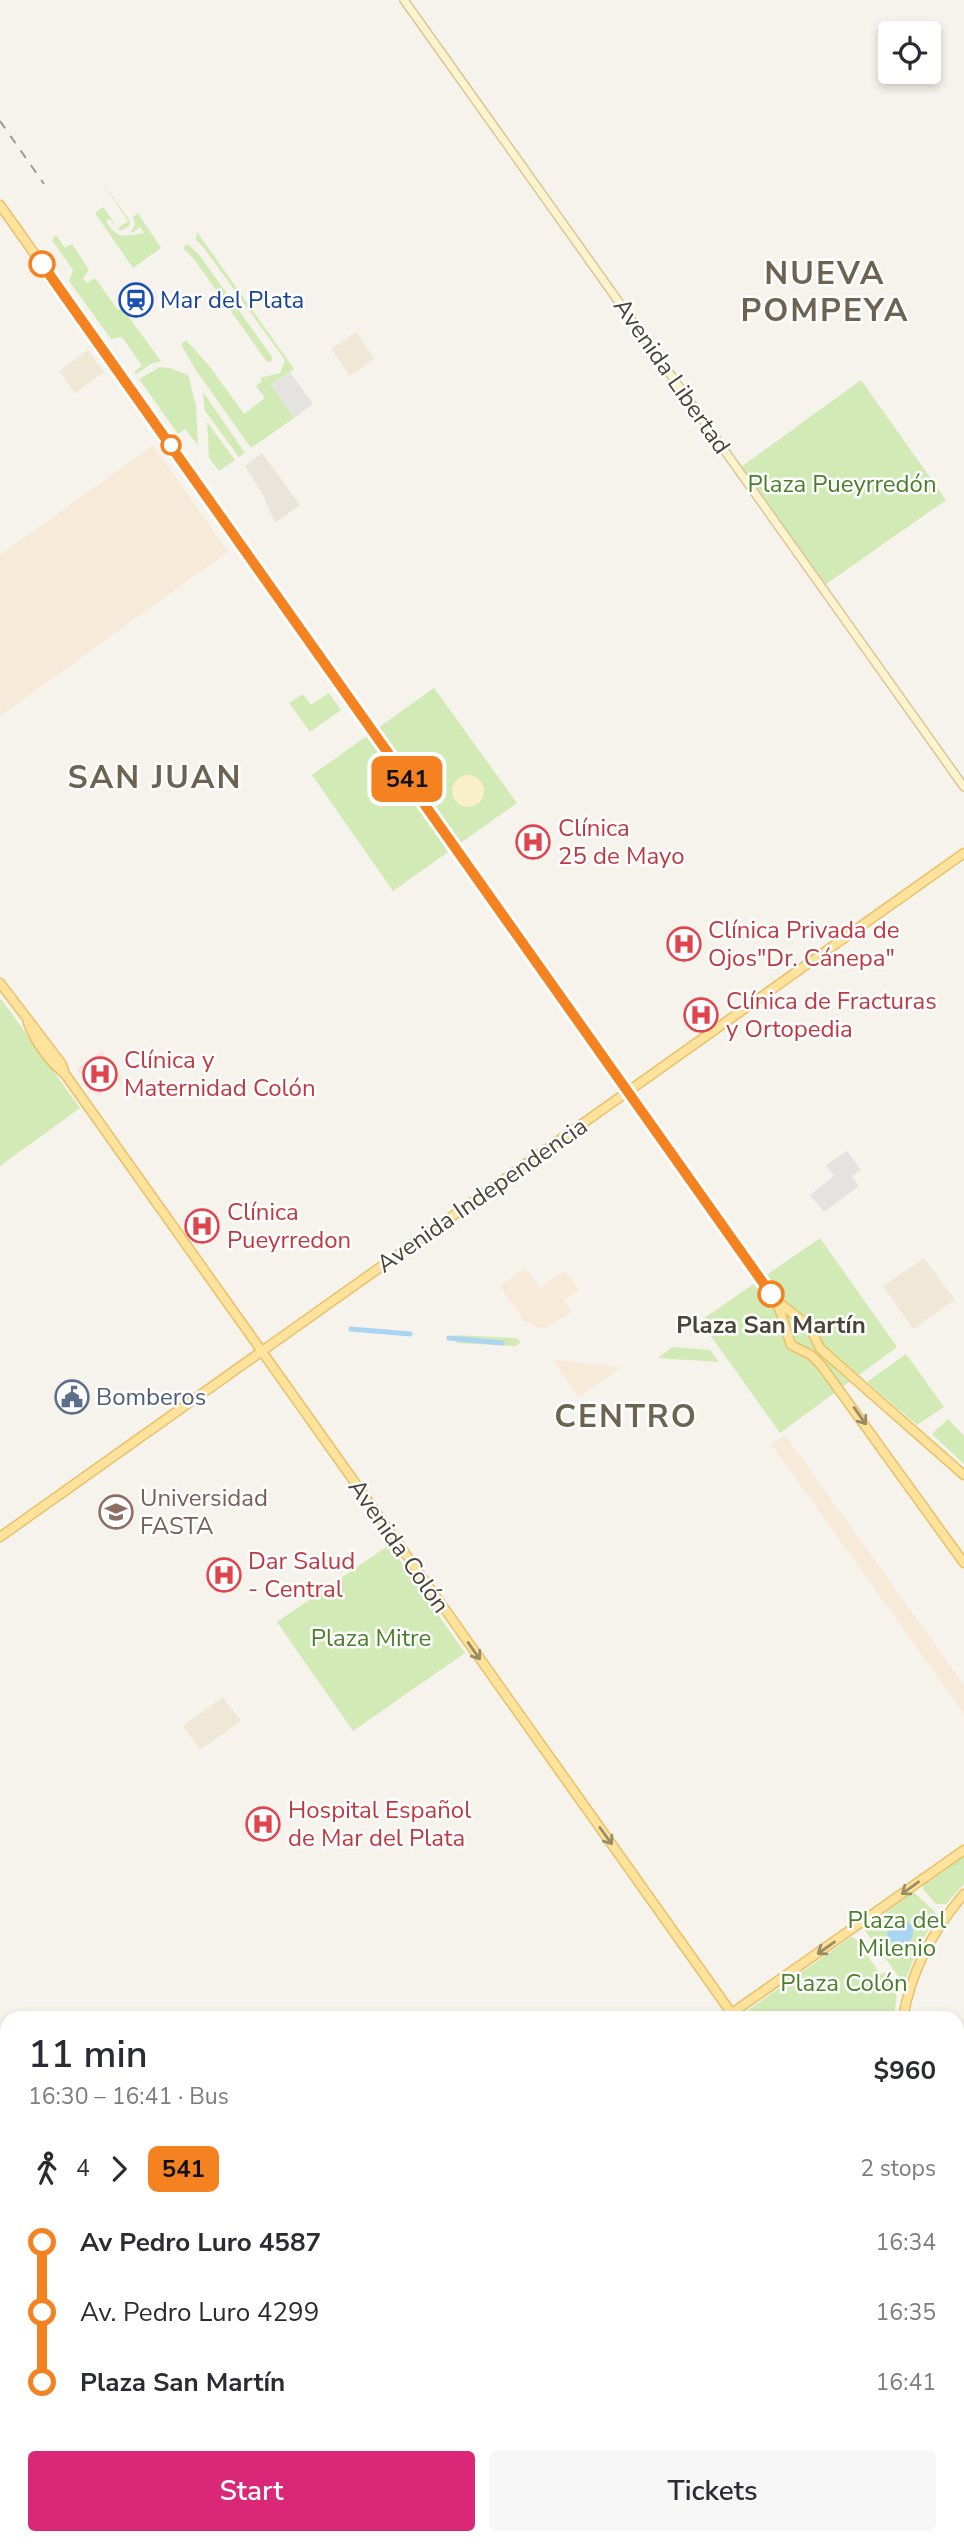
<!DOCTYPE html>
<meta charset="utf-8">
<style>
:root{--surface:#fff;--page:#f7f7f7;--text:#2b2b33;--muted:#7c7c81;--accent:#db2777}
body{margin:0;font-family:"Nunito Sans",sans-serif;background:var(--page);color:var(--text);height:100vh;display:flex;flex-direction:column;font-size:26px;white-space:nowrap}
*{box-sizing:border-box;margin:0}
p{font-size:23px;color:var(--muted)}
.icon{flex:none;width:38px;height:38px;fill:none;stroke:currentColor;stroke-width:2;stroke-linecap:round;stroke-linejoin:round}
.map{position:relative;flex:1;overflow:hidden}
.sheet{position:absolute;left:0px;top:2011px;width:964px;height:534px;display:flex;flex-direction:column;background:var(--surface);border-radius:21px 21px 0 0;box-shadow:0 4px 10px #0003}
.sheet>*{flex:none}
.badge{padding:0 14px;border-radius:10px;font-size:24px;line-height:46px}
.fabs{position:absolute;left:878px;top:21px;display:grid;gap:14px}
.fabs a{display:grid;place-items:center;width:63px;height:63px;border-radius:7px;background:var(--surface);box-shadow:0 4px 10px #0003;font-size:35px}
.map>.badge{position:absolute;translate:-50% -50%;box-shadow:0 0 0 4px #fff}
.legs{display:flex;align-items:center;gap:10px;height:77px;padding:0 28px;font-size:23px}
.legs p{margin-inline-start:auto}
.head{display:flex;align-items:center;justify-content:space-between;height:119px;padding:0 28px}
h1{font-size:38px;font-weight:600;line-height:52px}
.button{display:flex;gap:14px;margin-top:auto;padding:14px 28px}
.button a{flex:1;height:80px;border-radius:7px;background:var(--accent);color:#fff;font-size:28px;font-weight:600;line-height:80px;text-align:center}
.button a+a{background:var(--page);color:var(--text)}
ul{padding:0 28px;list-style:none}
li{display:flex;align-items:center;gap:24px;height:70px;font-size:26px}
li i{display:grid;place-items:center;width:10px;height:100%;margin:0 9px;background:currentColor}
li i::after{content:'';width:18px;height:18px;margin:-9px;border:5px solid;border-radius:50%;background:var(--surface)}
li p{margin-inline-start:auto}
li:first-child i{background:linear-gradient(#0000 50%,currentColor 0)}
li:last-child i{background:linear-gradient(currentColor 50%,#0000 0)}
.map>svg:first-child{display:block}
</style>
<div class="map">
<svg width="964" height="2544" viewBox="0 0 964 2544">
<rect width="100%" height="100%" fill="#f6f3ec"/>
<!-- residential -->
<path fill="#eae5da" d="M262,453L300,505L275,523L263,495L245,466Z"/>
<!-- commercial -->
<path fill="#f7ead8" d="M153,445L228,552L0,716V555Z
M525,1268L540,1288L565,1271L579,1290L564,1300L572,1312L545,1328L536,1327L524,1321L501,1288V1285Z
M555,1360L621,1367V1368L578,1397L554,1362Z
M785,1435L964,1685V1714L771,1444Z"/>
<!-- education -->
<path fill="#efe8d6" d="M356,332L375,359L350,376L331,349Z
M88,350L104,372L75,393L59,371Z
M924,1258L955,1300L913,1329L883,1286Z
M223,1697L241,1721L200,1750L183,1726Z"/>
<!-- medical -->
<path fill="#f6e3e0" d="M102,1051L122,1078L97,1096L77,1069Z
M211,1209L221,1224L194,1243L184,1228Z"/>
<!-- green -->
<path fill="#d2eab5" d="M100,179L130,221L129,226L121,231L110,219L106,221C117,240 125,236 144,233L140,227L132,233L131,231L135,225L133,217L138,213L161,248L133,268L95,213L103,207L118,228L128,221Z
M197,232L294,369L271,385L294,418L251,448L195,369L181,344L186,340L210,367L244,414L265,398L256,386L262,381L260,378L280,373L285,360L204,248L196,240Z
M56,235L65,248L72,244L89,270L83,278L87,283L95,278L118,310L122,308L161,361L151,364L136,374L134,372L142,366L122,337L111,339L69,281L73,270L52,240Z
M185,245H189L200,256L272,357V361L267,362L194,259L184,249Z
M160,367L170,368L188,375L196,405L198,445L185,429L178,434L139,379Z
M861,380L946,500L822,587L738,469Z
M203,392L245,453L239,457L205,411Z
M207,422L235,460L219,471L209,458Z
M434,688L517,803L393,891L312,775Z
M329,693L341,710L310,732L289,703L303,694L311,705Z
M1,999L80,1108L0,1166V1000Z
M820,1238L897,1347L780,1433L700,1321Z
M455,1335L516,1338L521,1342L516,1346L458,1343L453,1340Z
M672,1347L710,1350L719,1362L658,1358Z
M906,1354L944,1407L917,1425L867,1382Z
M948,1419L964,1436V1464L932,1434Z
M389,1545L465,1653L353,1731L277,1622Z
M964,1855V1884L946,1904H936L923,1889V1885Z
M914,1892L938,1915L919,1945L904,1984L863,1928Z
M851,1937L855,1938L881,1975L885,1972C899,1992 898,1995 893,2018H748L747,2011Z"/>
<!-- sand -->
<path fill="#f9efc9" d="M452 791a16 16 0 1 1 32 0a16 16 0 1 1-32 0Z"/>
<!-- parking -->
<path fill="#e5e3e0" d="M290,372L313,404L294,418L271,385Z
M847,1151L861,1170L852,1176L859,1186L824,1212L810,1195L834,1176L826,1165Z"/>
<!-- water -->
<path fill="#a9d4f2" d="M887 1932a13 13 0 1 1 26 0a13 13 0 1 1-26 0Z"/>
<g fill="none" stroke-linecap="round" stroke-linejoin="round">
<!-- canal -->
<path stroke="#a9d4f2" stroke-width="5" d="M351,1329L410,1334
M449,1338L502,1343"/>
<defs>
<path id="secondary" d="M404,0L964,787"/>
<path id="primary" d="M0,205L759,1276L779,1308L791,1345L811,1355L821,1365L964,1563
M0,983L61,1063L65,1074L735,2018
M28,1023C35,1041 49,1062 65,1074
M778,1302L809,1326L820,1348L832,1359L964,1475
M0,1537L964,853
M732,2013L964,1850
M903,2018C911,1971 933,1930 964,1894
M957,2210L964,2219
M957,2329L964,2338"/>
</defs>
<!-- secondary casing -->
<use href="#secondary" stroke="#d6c79b" stroke-width="10"/>
<!-- primary casing -->
<use href="#primary" stroke="#e6c16a" stroke-width="11"/>
<!-- secondary -->
<use href="#secondary" stroke="#fff3cd" stroke-width="7"/>
<!-- primary -->
<use href="#primary" stroke="#ffe39c" stroke-width="8"/>
<!-- rail -->
<path stroke="#9a9a9a" stroke-width="2" stroke-dasharray="9 9" stroke-linecap="butt" d="M0,121L44,184"/>
</g>
<!-- one-way arrows -->
<defs><path id="oneway-shaft" d="M-6 0H5M1.5-3L5.5 0L1.5 3" fill="none" stroke-width="1.6" stroke-linecap="round" stroke-linejoin="round" transform="scale(1.75)"/></defs>
<g stroke="#9c8c66">
<use href="#oneway-shaft" transform="translate(860 1416) rotate(55)"/>
<use href="#oneway-shaft" transform="translate(474 1651) rotate(55)"/>
<use href="#oneway-shaft" transform="translate(606 1836) rotate(54)"/>
<use href="#oneway-shaft" transform="translate(910 1888) rotate(144)"/>
<use href="#oneway-shaft" transform="translate(826 1948) rotate(145)"/>
</g>
<g fill="none" stroke-linecap="round" stroke-linejoin="round">
<defs>
<path id="line-1" d="M42,264L771,1294"/>
</defs>
<!-- line-1 casing -->
<use href="#line-1" stroke="#fff" stroke-width="16"/>
<!-- line-1 -->
<use href="#line-1" stroke="#f58220" stroke-width="10"/>
</g>
<!-- icons -->
<defs>
<symbol id="station-ring" viewBox="-11 -11 22 22"><circle r="9.5" fill="#fff" stroke="#1a4fb4" stroke-width="1.5"/><path d="M-3-6H3Q5-6 5-4V2Q5 4 3 4L4.5 6H3L1.5 4h-3L-3 6H-4.5L-3 4Q-5 4-5 2V-4Q-5-6-3-6ZM-3.5-4v3h7v-3ZM-3.5 1v1.5H-2V1ZM2 1v1.5H3.5V1Z" fill="#1a4fb4"/></symbol>
<symbol id="hospital-ring" viewBox="-11 -11 22 22"><circle r="9.5" fill="#fff" stroke="#e0444e" stroke-width="1.5"/><path d="M-5-5h3v3.5h4V-5h3V5h-3V1.5h-4V5h-3Z" fill="#e0444e"/></symbol>
<symbol id="civic-ring" viewBox="-11 -11 22 22"><circle r="9.5" fill="#fff" stroke="#5c6f8a" stroke-width="1.5"/><path d="M-.6-6.5H3V-4.5H.6V-3L4-1V1h2V6H-6V1h2V-1L-.6-3ZM-1.2 2.5V6h2.4V2.5Z" fill="#5c6f8a"/></symbol>
<symbol id="university-ring" viewBox="-11 -11 22 22"><circle r="9.5" fill="#fff" stroke="#8d6e63" stroke-width="1.5"/><path d="M0-5L7-2L0 1L-7-2ZM-4 1L0 2.5L4 1V4Q0 6-4 4Z" fill="#8d6e63"/></symbol>
</defs>
<g fill-rule="evenodd">
<use href="#station-ring" x="117" y="281" width="38" height="38"/>
<use href="#hospital-ring" x="514" y="823" width="38" height="38"/>
<use href="#hospital-ring" x="665" y="925" width="38" height="38"/>
<use href="#hospital-ring" x="682" y="996" width="38" height="38"/>
<use href="#hospital-ring" x="81" y="1055" width="38" height="38"/>
<use href="#hospital-ring" x="183" y="1207" width="38" height="38"/>
<use href="#civic-ring" x="53" y="1378" width="38" height="38"/>
<use href="#university-ring" x="97" y="1493" width="38" height="38"/>
<use href="#hospital-ring" x="205" y="1556" width="38" height="38"/>
<use href="#hospital-ring" x="244" y="1805" width="38" height="38"/>
</g>
<!-- markers -->
<g fill="#fff" stroke="#f58220" stroke-width="3.5">
<circle cx="42" cy="264" r="12"/>
<circle cx="171" cy="445" r="9"/>
<circle cx="771" cy="1294" r="12"/>
</g>
<g text-anchor="middle" stroke-width="5" stroke-linejoin="round" paint-order="stroke">
<!-- transit labels -->
<g font-size="24" fill="#164399" stroke="#fff" text-anchor="start">
<text x="160" y="308">Mar del Plata</text>
</g>
<!-- street labels -->
<g font-size="24" fill="#4b4439" stroke="#fff">
<text transform="translate(672 376) rotate(55)" y="8">Avenida Libertad</text>
<text transform="translate(482 1195) rotate(-35)" y="8">Avenida Independencia</text>
<text transform="translate(399 1546) rotate(55)" y="8">Avenida Colón</text>
</g>
<!-- park labels -->
<g font-size="24" fill="#4a7f2a" stroke="#fff">
<text x="842" y="492">Plaza Pueyrredón</text>
<text x="371" y="1646">Plaza Mitre</text>
<text x="897" y="1928">Plaza del<tspan x="897" dy="28">Milenio</tspan></text>
<text x="844" y="1991">Plaza Colón</text>
</g>
<!-- health labels -->
<g font-size="24" fill="#be3a42" stroke="#fff" text-anchor="start">
<text x="558" y="836">Clínica<tspan x="558" dy="28">25 de Mayo</tspan></text>
<text x="708" y="938">Clínica Privada de<tspan x="708" dy="28">Ojos"Dr. Cánepa"</tspan></text>
<text x="726" y="1009">Clínica de Fracturas<tspan x="726" dy="28">y Ortopedia</tspan></text>
<text x="124" y="1068">Clínica y<tspan x="124" dy="28">Maternidad Colón</tspan></text>
<text x="227" y="1220">Clínica<tspan x="227" dy="28">Pueyrredon</tspan></text>
<text x="248" y="1569">Dar Salud<tspan x="248" dy="28">- Central</tspan></text>
<text x="288" y="1818">Hospital Español<tspan x="288" dy="28">de Mar del Plata</tspan></text>
</g>
<!-- stop labels -->
<g font-size="24" font-weight="bold" fill="#4b4439" stroke="#fff">
<text x="771" y="1333">Plaza San Martín</text>
</g>
<!-- service labels -->
<g font-size="24" fill="#4e5e75" stroke="#fff" text-anchor="start">
<text x="96" y="1405">Bomberos</text>
</g>
<!-- education labels -->
<g font-size="24" fill="#785e54" stroke="#fff" text-anchor="start">
<text x="140" y="1506">Universidad<tspan x="140" dy="28">FASTA</tspan></text>
</g>
<!-- district labels -->
<g font-size="32" font-weight="bold" letter-spacing="2" fill="#6e6250" stroke="#fff">
<text x="825" y="284">NUEVA<tspan x="825" dy="37">POMPEYA</tspan></text>
<text x="155" y="788">SAN JUAN</text>
<text x="626" y="1427">CENTRO</text>
</g>
</g>
</svg>
<div class="fabs">
<a><svg class="icon" aria-label="locate" viewBox="0 0 24 24"><circle cx="12" cy="12" r="6"/><path d="M12 2v4M12 18v4M2 12h4M18 12h4"/></svg></a>
</div>
<b class="badge" style="left:407px;top:779px;background:#f58220;color:#111">541</b>
<section class="sheet">
<div class="head"><div><h1>11 min</h1><p>16:30 – 16:41 · Bus</p></div><b>$960</b></div>
<div class="legs"><svg class="icon" aria-label="walk" viewBox="0 0 24 24"><circle cx="13" cy="4" r="2"/><path d="M13 8l-2 6 4 7M11 14l-3 7M7 12l3-4h3l4 4"/></svg>4<svg class="icon" aria-label="forward" viewBox="0 0 24 24"><path d="M9 5l7 7-7 7"/></svg><b class="badge" style="background:#f58220;color:#111">541</b><p>2 stops</p></div>
<ul>
<li><i style="color:#f58220"></i><b>Av Pedro Luro 4587</b><p>16:34</p></li>
<li><i style="color:#f58220"></i><span>Av. Pedro Luro 4299</span><p>16:35</p></li>
<li><i style="color:#f58220"></i><b>Plaza San Martín</b><p>16:41</p></li>
</ul>
<div class="button"><a>Start</a><a>Tickets</a></div>
</section>
</div>
